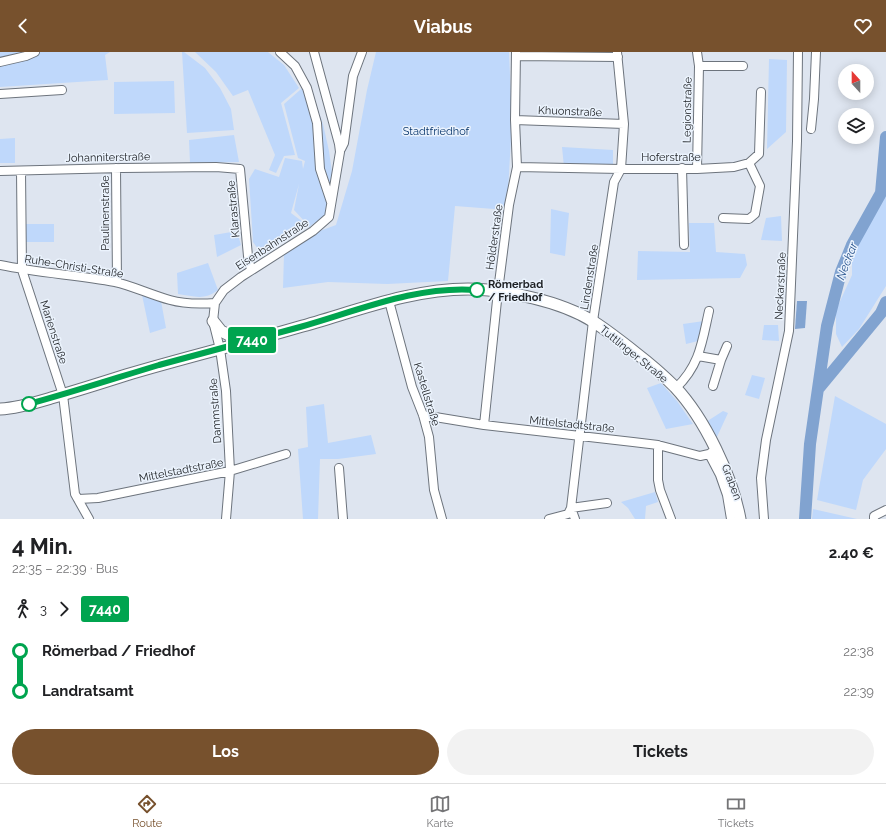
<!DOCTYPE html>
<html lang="de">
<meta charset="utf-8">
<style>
:root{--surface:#fff;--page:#f2f2f2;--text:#202124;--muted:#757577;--line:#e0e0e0;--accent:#77512d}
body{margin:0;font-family:Raleway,sans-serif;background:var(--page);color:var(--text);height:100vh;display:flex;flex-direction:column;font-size:15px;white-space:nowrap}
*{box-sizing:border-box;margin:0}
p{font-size:13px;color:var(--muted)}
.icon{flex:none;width:22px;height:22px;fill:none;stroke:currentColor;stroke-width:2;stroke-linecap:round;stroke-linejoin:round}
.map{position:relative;height:467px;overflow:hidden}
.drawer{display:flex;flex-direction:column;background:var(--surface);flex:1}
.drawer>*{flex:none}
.badge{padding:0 8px;border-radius:3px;font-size:14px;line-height:26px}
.needle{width:26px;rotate:339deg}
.fabs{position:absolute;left:838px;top:12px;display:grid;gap:8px}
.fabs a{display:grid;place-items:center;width:36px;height:36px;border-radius:50%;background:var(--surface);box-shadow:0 2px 10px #0003;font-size:20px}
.map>.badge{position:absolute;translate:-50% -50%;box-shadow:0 0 0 2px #fff}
.legs{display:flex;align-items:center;gap:6px;height:44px;padding:0 12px;font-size:13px}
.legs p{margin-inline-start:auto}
.summary{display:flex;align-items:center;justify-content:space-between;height:68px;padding:0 12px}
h1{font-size:22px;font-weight:700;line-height:30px}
.button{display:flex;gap:8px;margin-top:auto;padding:8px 12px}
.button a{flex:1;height:46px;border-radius:24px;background:var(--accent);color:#fff;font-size:16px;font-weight:700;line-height:46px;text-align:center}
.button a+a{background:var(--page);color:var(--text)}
ul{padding:0 12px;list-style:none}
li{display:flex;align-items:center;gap:14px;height:40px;font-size:15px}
li i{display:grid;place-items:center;width:6px;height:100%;margin:0 5px;background:currentColor}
li i::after{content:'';width:10px;height:10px;margin:-5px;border:3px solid;border-radius:50%;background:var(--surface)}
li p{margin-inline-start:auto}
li:first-child i{background:linear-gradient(#0000 50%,currentColor 0)}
li:last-child i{background:linear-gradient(currentColor 50%,#0000 0)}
header{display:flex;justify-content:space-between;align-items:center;height:52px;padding:0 12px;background:var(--accent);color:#fff;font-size:18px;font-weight:700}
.tab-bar{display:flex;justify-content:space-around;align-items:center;height:56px;border-top:1px solid var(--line);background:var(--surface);font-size:11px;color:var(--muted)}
.tab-bar a{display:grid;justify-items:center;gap:2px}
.tab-bar .on{color:var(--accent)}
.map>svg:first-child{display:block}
</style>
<header><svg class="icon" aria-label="back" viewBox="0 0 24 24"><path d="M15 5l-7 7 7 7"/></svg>Viabus<svg class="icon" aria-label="heart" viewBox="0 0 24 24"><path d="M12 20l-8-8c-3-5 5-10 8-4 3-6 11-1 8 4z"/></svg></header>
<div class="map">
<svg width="886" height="467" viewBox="0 0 886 467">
<rect width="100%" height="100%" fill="#dee5f0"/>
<!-- green -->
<path fill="#bfd8fb" d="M0,0H110L105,3L108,28L0,35Z
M182,0H184L205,16L220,36L231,57L234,78L187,81Z
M195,0H268L284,13L299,36L281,51L295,103L284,104L276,121L269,118L275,103L248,38L233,44L216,20Z
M376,0H509L512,68L507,158L455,154L448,229L387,232L328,230L283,236L284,202L317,180L336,173L352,119L367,38Z
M769,7L787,8L786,80L767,97Z
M174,29L175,61L114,62V30Z
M308,31L323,72L329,99L333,128L327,162L309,175L307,172L294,158L299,132L291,161L307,173L267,199L261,201L253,190L249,127L255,117L279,125L285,106L302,109L303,117L305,109L298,106L284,52Z
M234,83L239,110L190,111L189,88Z
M15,86V111H0V87Z
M562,95L613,98V112L611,115H564Z
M886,140V234L859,277L842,295L836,282V258L852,223V200Z
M551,157L569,161L565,204L550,201Z
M781,164L782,189L761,188L766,166Z
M689,171H714L716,200L745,202L747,213L740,226L637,228L638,199L690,200Z
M25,172H54V190H26Z
M237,179L241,193L217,205L214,183Z
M208,211L218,238C204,249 194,244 178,242L177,221Z
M142,243L161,249L166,276L150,281Z
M704,269L698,289L686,292L683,272Z
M764,273H778L779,289L762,288Z
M752,323L765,326L759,347L745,343Z
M661,331L677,349L693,372L666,377L647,336Z
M835,344L886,372V397L863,428L856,458L817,448Z
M324,352L328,391L371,383L376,402L338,407H320L318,467H303L298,397L308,395L306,355Z
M723,359L728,361L716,387L706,370Z
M655,440L658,450L646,454L645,467H635L628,456L621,450Z
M813,457L857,467H812Z"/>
<!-- water -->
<path fill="#81a3d0" d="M797,249H807L805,276L795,277Z"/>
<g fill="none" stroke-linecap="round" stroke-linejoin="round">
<!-- river -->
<path stroke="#81a3d0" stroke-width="12" d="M819,336L881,261L886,250
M805,467L810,392L827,274L841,220L852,193L881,141L886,85"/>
<defs>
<path id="street" d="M280,0L295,14L307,36L317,71L320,117L331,150
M697,0L699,14L697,117
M516,4L618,5
M0,10L26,4L35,0
M699,14H743
M0,42L62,38
M515,68L624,72
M811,77L814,47L816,0
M341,97L344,91L353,24L362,0
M517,115L621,117H697L734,115L749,111L759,102L761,40
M116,116L117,230
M682,116L684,193
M0,119L122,116L216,115L240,117L248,204L251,218
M21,119L22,218L63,343L75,442L89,467
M723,166L749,167L755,162L760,134L749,111
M0,213C38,221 77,223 115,230C133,234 151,243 170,248C184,252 201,252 215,251
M389,249L412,335L423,363L429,385L434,438L442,467
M698,304L721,308
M713,334L721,308L727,294
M676,336C700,313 702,290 709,259
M423,363L484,373L633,390L658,393L700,404L709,402L716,397
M484,373L498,239L509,153L517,115L515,68L516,0
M658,393V428L660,438L671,467
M709,402L720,423L727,443L731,467
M339,416L343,467
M78,447L98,446L230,419L286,402
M571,456L607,451
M226,467L230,419L226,339L220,297L213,269L215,251L224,238L241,225L313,179L329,165L340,100L339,92L314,0
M549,467L568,462L571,456
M575,467L571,456L593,269L614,130L621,117L624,72L617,0
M764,467L761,426L766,388L789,279L797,89L798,0
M874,467V464L886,458"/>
<path id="secondary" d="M213,269L221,279L243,290
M0,357C18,356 34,351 51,346C76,339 101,331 126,323C183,306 241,292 299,275C354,260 410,237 468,237C490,237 512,241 533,246C554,251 575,258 594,270C608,279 622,290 636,301C649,311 663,323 675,335C705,367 732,424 740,467"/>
</defs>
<!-- street casing -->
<use href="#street" stroke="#6d747d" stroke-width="10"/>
<!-- secondary casing -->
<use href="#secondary" stroke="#6d747d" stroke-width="13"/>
<!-- street -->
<use href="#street" stroke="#fff" stroke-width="8"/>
<!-- secondary -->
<use href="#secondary" stroke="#fff" stroke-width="11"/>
</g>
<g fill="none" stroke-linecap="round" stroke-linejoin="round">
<defs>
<path id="line-1" d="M29,352C73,340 116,326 159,313C206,300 253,288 300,275C357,259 417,233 477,238"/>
</defs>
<!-- line-1 casing -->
<use href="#line-1" stroke="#fff" stroke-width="9"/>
<!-- line-1 -->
<use href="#line-1" stroke="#00a44f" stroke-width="6"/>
</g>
<!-- markers -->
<g fill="#fff" stroke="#00a44f" stroke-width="2">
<circle cx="477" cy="238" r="7"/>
<circle cx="29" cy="352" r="7"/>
</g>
<g text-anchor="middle" stroke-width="3" stroke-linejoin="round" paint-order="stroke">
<!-- street labels -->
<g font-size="11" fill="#1d2024" stroke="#ebf3fd">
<text transform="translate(687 58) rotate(-89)" y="4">Legionstraße</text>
<text transform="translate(570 59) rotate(2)" y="4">Khuonstraße</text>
<text transform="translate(108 105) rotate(-1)" y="4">Johanniterstraße</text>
<text x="671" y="109">Hoferstraße</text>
<text transform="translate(233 157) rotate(-95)" y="4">Klarastraße</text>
<text transform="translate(105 161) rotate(-90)" y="4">Paulinenstraße</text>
<text transform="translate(494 185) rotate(-82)" y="4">Hölderstraße</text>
<text transform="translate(272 192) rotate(-33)" y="4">Eisenbahnstraße</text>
<text transform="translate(74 214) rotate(9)" y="4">Ruhe-Christi-Straße</text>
<text transform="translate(589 225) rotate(-81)" y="4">Lindenstraße</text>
<text transform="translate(780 234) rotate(-87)" y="4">Neckarstraße</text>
<text transform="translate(54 280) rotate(72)" y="4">Marienstraße</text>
<text transform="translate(634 302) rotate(39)" y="4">Tuttlinger Straße</text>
<text transform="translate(427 342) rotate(73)" y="4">Kastellstraße</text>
<text transform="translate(215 359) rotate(-94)" y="4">Dammstraße</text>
<text transform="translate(572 372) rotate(6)" y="4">Mittelstadtstraße</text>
<text transform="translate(181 418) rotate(-11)" y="4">Mittelstadtstraße</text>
<text transform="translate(732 430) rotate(69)" y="4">Graben</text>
</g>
<!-- park labels -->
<g font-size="11" fill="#09376d" stroke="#ebf3fd">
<text x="436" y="83">Stadtfriedhof</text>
</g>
<!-- stop labels -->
<g font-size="11" font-weight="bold" fill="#1d2024" stroke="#ebf3fd" text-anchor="start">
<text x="488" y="236">Römerbad<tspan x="488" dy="13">/ Friedhof</tspan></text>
</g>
<!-- water labels -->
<g font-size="12" font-style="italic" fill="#2a558e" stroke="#ebf3fd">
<text transform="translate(847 209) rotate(-69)" y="4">Neckar</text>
</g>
</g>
</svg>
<div class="fabs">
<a><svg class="needle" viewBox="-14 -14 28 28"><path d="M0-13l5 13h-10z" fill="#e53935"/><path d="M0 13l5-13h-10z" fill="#757577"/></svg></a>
<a><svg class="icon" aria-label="layers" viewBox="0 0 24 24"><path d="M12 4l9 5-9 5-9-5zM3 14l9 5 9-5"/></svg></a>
</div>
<b class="badge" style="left:252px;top:288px;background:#00a44f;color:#fff">7440</b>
</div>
<section class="drawer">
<div class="summary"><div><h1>4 Min.</h1><p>22:35 – 22:39 · Bus</p></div><b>2.40 €</b></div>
<div class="legs"><svg class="icon" aria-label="walk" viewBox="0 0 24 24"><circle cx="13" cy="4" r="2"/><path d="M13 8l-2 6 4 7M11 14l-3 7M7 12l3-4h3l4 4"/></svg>3<svg class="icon" aria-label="forward" viewBox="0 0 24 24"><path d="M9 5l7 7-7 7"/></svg><b class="badge" style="background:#00a44f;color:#fff">7440</b></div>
<ul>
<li><i style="color:#00a44f"></i><b>Römerbad / Friedhof</b><p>22:38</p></li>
<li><i style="color:#00a44f"></i><b>Landratsamt</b><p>22:39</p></li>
</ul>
<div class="button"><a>Los</a><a>Tickets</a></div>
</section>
<nav class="tab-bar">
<a class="on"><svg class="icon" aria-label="directions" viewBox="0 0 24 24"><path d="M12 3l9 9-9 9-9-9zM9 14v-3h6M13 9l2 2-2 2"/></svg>Route</a>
<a><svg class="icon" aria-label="map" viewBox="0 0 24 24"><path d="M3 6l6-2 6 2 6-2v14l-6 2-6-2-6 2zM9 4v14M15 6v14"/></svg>Karte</a>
<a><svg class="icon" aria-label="tickets" viewBox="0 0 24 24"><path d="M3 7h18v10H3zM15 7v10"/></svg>Tickets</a>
</nav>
